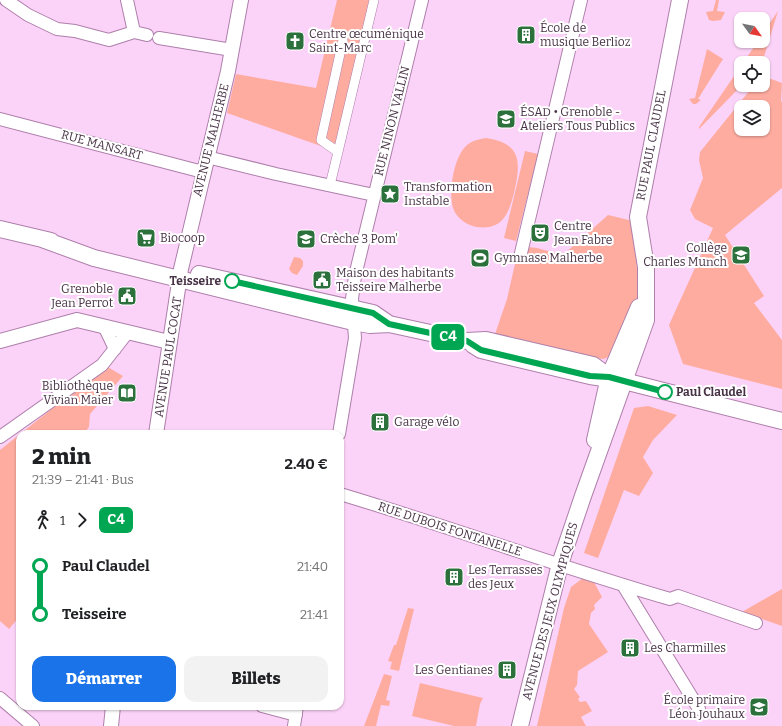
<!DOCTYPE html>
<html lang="fr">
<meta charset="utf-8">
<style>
:root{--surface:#fff;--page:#f2f2f2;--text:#202124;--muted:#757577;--accent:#1a73e8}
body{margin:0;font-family:Bitter,serif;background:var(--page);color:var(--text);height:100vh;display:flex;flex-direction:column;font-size:15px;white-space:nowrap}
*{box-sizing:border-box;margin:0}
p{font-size:13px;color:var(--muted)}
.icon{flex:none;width:22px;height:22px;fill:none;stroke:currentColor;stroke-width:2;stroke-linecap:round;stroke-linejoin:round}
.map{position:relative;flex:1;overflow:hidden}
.sheet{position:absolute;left:16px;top:430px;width:328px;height:280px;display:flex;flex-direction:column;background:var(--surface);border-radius:12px;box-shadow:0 1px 3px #0004}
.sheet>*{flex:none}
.badge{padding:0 8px;border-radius:6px;font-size:14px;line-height:26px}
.needle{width:26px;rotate:123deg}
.tools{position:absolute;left:734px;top:12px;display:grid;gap:8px}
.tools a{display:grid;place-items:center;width:36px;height:36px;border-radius:8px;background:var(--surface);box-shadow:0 1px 3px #0004;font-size:20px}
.map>.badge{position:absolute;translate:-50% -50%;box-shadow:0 0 0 2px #fff}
.legs{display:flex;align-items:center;gap:6px;height:44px;padding:0 16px;font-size:13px}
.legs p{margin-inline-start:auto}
.overview{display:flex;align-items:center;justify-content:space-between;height:68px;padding:0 16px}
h1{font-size:22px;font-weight:800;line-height:30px}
.cta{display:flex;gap:8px;margin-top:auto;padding:8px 16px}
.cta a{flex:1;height:46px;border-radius:12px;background:var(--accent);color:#fff;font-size:16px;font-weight:800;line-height:46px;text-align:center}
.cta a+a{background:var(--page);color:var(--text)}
ul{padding:0 16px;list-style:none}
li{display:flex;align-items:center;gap:14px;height:48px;font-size:15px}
li i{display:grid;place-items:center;width:6px;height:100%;margin:0 5px;background:currentColor}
li i::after{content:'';width:10px;height:10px;margin:-5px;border:3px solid;border-radius:50%;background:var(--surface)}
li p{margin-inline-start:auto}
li:first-child i{background:linear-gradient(#0000 50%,currentColor 0)}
li:last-child i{background:linear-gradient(currentColor 50%,#0000 0)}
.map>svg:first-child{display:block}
</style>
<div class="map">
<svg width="782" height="726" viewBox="0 0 782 726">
<rect width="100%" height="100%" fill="#fcd3f8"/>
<!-- green -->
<path fill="#feaca0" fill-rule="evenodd" d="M337,0H373L338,152L227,113L236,74L316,88Z
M716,0H719L717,11L725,12L721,20L713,21L709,20L706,12L713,11Z
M778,11L764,57L760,63H743L758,41H763V33Z
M707,49L723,59L698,99L701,100L696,104H693L689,99L695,98Z
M741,66L742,85L699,129V127Z
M763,76L782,83L781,101L782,102V188L725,235L764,296L754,303L782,340V389L683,364L669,325L713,228L695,219L690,210L703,178L699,160L700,152L754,85H763ZM741,107H763V129H741Z
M486,138C522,143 521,163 514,193C511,204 508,216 499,223C485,232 465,227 456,214C446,200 453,158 466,146C471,141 479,139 486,138Z
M525,151L538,154L516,241L504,238Z
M608,215L633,221L639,294L636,306L612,355L604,359L592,358L494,337L507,299L519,246L537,248L563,255Z
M294,257L300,258L303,261V266L297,275L292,273L289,269Z
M106,366L123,376L90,414L89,427L83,434H20Z
M648,406L677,415L653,440L643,457L653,473L639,496L624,490L598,558L584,553L634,408Z
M20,434V616L9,629L0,621V450Z
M583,578L594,582L602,597L594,605L595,609L591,613L589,624L608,652L578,671L577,685L574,689L580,697L578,699L580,702L586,701L592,711L581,717L586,726H537L564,608L571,587Z
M782,589V626L742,612Z
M408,608L414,609L399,671L390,669L392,662L388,661L394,645H396Z
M384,674L392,676L386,700L390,701L389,706L381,705L376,726H364Z
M420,683L483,698L480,704L476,726H454L412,716Z"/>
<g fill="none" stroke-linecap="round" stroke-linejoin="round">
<defs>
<path id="pedestrian" d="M338,152L374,0
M330,185L338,152L321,140L343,40"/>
<path id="minor" d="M6,0L28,15L57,29L75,31L109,40L134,32L147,35
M127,0L134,32
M159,38L232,50
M0,119L203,172
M207,157L276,174L374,195
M521,253L581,0
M104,326L115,349
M339,434L355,338L352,299L355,276L422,0
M0,437L102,365L128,332
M340,494C451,527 559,567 670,599L678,596L756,623
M623,585L699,709
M0,698L33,726
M262,706L296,715
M294,726L297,706"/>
<path id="tertiary" d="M0,341L77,320L169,342
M156,434L181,269L228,71L241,0
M111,726L113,706"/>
<path id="secondary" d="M0,229L51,241
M42,239L94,258L353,322L370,325L389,324L467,341L486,340L593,365L609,377
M199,274L373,313L389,324
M473,345L481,350L590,376L624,381L782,421
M595,440L609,377L639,307
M520,726L560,564L583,496L646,320V267L638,217L680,0"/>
</defs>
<!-- pedestrian casing -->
<use href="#pedestrian" stroke="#ae7fab" stroke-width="10"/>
<!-- minor casing -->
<use href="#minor" stroke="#ae7fab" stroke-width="14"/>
<!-- tertiary casing -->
<use href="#tertiary" stroke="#ae7fab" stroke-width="16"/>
<!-- secondary casing -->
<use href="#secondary" stroke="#ae7fab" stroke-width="18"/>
<!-- pedestrian -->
<use href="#pedestrian" stroke="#fff" stroke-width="9"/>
<!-- minor -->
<use href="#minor" stroke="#fff" stroke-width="12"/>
<!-- tertiary -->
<use href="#tertiary" stroke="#fff" stroke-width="14"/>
<!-- secondary -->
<use href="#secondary" stroke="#fff" stroke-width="16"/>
</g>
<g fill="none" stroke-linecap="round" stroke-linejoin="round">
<defs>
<path id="line-1" d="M232,281L373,313L389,324L467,341L481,350L590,376L609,377L665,392"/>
</defs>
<!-- line-1 casing -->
<use href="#line-1" stroke="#fff" stroke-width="9"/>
<!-- line-1 -->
<use href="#line-1" stroke="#00a651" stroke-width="6"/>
</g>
<!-- icons -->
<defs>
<symbol id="building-square" viewBox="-11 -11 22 22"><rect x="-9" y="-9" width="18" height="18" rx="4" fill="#2c713c" stroke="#fff"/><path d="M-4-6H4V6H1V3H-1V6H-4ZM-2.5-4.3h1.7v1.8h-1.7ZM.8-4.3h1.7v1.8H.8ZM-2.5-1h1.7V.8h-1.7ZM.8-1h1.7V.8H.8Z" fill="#fff"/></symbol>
<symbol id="church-square" viewBox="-11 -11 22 22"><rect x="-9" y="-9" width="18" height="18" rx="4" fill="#2c713c" stroke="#fff"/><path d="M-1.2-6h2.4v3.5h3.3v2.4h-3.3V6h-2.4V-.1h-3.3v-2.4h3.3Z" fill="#fff"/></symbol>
<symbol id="university-square" viewBox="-11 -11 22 22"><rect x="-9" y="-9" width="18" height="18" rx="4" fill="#2c713c" stroke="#fff"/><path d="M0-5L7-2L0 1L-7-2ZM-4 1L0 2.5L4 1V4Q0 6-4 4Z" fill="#fff"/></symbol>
<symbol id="sight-square" viewBox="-11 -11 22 22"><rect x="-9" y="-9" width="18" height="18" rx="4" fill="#2c713c" stroke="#fff"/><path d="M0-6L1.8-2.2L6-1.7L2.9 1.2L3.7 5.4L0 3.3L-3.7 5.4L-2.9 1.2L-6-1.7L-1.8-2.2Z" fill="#fff"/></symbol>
<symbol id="theatre-square" viewBox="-11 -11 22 22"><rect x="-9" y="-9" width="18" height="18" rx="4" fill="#2c713c" stroke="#fff"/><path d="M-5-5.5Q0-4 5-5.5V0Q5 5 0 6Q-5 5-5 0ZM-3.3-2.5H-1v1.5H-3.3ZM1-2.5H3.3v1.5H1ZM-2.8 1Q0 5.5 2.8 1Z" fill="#fff"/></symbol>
<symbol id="supermarket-square" viewBox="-11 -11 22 22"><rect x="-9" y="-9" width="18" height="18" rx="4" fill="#2c713c" stroke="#fff"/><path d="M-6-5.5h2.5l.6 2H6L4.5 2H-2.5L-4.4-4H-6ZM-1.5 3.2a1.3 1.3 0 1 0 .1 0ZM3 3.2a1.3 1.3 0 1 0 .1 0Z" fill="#fff"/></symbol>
<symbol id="school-square" viewBox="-11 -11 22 22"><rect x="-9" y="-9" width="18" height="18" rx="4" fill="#2c713c" stroke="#fff"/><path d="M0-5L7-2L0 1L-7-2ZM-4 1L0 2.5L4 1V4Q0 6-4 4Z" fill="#fff"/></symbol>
<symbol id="stadium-square" viewBox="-11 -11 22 22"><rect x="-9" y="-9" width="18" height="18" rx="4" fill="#2c713c" stroke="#fff"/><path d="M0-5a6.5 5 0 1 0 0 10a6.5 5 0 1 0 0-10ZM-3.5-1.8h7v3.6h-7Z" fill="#fff"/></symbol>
<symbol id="civic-square" viewBox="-11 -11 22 22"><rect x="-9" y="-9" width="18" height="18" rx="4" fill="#2c713c" stroke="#fff"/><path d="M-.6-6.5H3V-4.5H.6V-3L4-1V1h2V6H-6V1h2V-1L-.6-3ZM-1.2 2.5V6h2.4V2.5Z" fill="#fff"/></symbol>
<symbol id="library-square" viewBox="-11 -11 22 22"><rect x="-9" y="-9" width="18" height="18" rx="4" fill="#2c713c" stroke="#fff"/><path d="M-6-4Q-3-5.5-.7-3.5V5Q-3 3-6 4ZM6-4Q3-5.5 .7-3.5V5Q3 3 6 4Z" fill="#fff"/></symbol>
</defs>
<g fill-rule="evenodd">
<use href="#building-square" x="515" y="24" width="22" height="22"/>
<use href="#church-square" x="284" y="30" width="22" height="22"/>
<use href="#university-square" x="495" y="108" width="22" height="22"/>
<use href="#sight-square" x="379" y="183" width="22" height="22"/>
<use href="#theatre-square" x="529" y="222" width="22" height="22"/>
<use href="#supermarket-square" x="135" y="227" width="22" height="22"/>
<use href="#school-square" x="295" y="228" width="22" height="22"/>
<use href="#school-square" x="730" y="244" width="22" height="22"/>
<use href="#stadium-square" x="469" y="247" width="22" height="22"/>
<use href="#civic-square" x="311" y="269" width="22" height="22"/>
<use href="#civic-square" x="116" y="285" width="22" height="22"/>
<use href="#library-square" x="116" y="382" width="22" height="22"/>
<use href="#building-square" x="369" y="411" width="22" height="22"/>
<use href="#building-square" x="443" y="566" width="22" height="22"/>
<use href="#building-square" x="619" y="637" width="22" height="22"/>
<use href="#building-square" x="496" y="659" width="22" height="22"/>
<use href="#school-square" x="748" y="696" width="22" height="22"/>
</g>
<!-- markers -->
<g fill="#fff" stroke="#00a651" stroke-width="2">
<circle cx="232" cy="281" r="7"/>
<circle cx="665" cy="392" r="7"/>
</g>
<g text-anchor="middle" stroke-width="4" stroke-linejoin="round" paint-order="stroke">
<!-- poi labels -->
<g font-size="12" fill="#483346" stroke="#fff" text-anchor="start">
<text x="540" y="32">École de<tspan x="540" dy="14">musique Berlioz</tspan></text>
<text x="309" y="38">Centre œcuménique<tspan x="309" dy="14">Saint-Marc</tspan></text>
<text x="520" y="116">ÉSAD • Grenoble -<tspan x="520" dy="14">Ateliers Tous Publics</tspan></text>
<text x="404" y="191">Transformation<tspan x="404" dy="14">Instable</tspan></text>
<text x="554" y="230">Centre<tspan x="554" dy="14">Jean Fabre</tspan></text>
<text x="160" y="242">Biocoop</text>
<text x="320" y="243">Crèche 3 Pom'</text>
<text x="727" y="252" text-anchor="end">Collège<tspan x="727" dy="14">Charles Munch</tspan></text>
<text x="494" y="262">Gymnase Malherbe</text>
<text x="336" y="277">Maison des habitants<tspan x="336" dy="14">Teisseire Malherbe</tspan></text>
<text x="113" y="293" text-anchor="end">Grenoble<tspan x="113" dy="14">Jean Perrot</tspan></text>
<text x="113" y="390" text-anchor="end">Bibliothèque<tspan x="113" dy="14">Vivian Maier</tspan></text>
<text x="394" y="426">Garage vélo</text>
<text x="468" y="574">Les Terrasses<tspan x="468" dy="14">des Jeux</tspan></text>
<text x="644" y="652">Les Charmilles</text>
<text x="493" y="674" text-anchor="end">Les Gentianes</text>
<text x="745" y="704" text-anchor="end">École primaire<tspan x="745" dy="14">Léon Jouhaux</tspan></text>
</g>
<!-- street labels -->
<g font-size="12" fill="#483346" stroke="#fff">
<text transform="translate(392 121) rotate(-76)" y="4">RUE NINON VALLIN</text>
<text transform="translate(211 140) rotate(-76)" y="4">AVENUE MALHERBE</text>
<text transform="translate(102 145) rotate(15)" y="4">RUE MANSART</text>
<text transform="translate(651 145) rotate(-79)" y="4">RUE PAUL CLAUDEL</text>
<text transform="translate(168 357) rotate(-81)" y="4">AVENUE PAUL COCAT</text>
<text transform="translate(450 529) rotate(18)" y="4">RUE DUBOIS FONTANELLE</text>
<text transform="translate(550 611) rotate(-75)" y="4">AVENUE DES JEUX OLYMPIQUES</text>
</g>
<!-- stop labels -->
<g font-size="12" font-weight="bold" fill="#483346" stroke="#fff" text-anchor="end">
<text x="221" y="285">Teisseire</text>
<text x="676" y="396" text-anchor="start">Paul Claudel</text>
</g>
</g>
</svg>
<div class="tools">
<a><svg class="needle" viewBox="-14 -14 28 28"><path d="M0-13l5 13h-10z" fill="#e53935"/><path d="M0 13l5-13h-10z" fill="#757577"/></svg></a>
<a><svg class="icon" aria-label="locate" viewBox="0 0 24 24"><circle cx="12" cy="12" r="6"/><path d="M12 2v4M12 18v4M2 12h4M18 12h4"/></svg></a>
<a><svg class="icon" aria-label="layers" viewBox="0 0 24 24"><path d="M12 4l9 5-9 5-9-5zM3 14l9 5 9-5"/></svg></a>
</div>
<b class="badge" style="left:448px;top:337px;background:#00a651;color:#fff">C4</b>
<section class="sheet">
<div class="overview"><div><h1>2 min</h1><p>21:39 – 21:41 · Bus</p></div><b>2.40 €</b></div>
<div class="legs"><svg class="icon" aria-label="walk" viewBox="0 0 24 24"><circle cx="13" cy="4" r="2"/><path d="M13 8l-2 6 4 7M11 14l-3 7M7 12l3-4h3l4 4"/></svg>1<svg class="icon" aria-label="forward" viewBox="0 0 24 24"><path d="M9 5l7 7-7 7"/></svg><b class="badge" style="background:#00a651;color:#fff">C4</b></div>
<ul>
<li><i style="color:#00a651"></i><b>Paul Claudel</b><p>21:40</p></li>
<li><i style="color:#00a651"></i><b>Teisseire</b><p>21:41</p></li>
</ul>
<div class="cta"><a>Démarrer</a><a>Billets</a></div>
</section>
</div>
